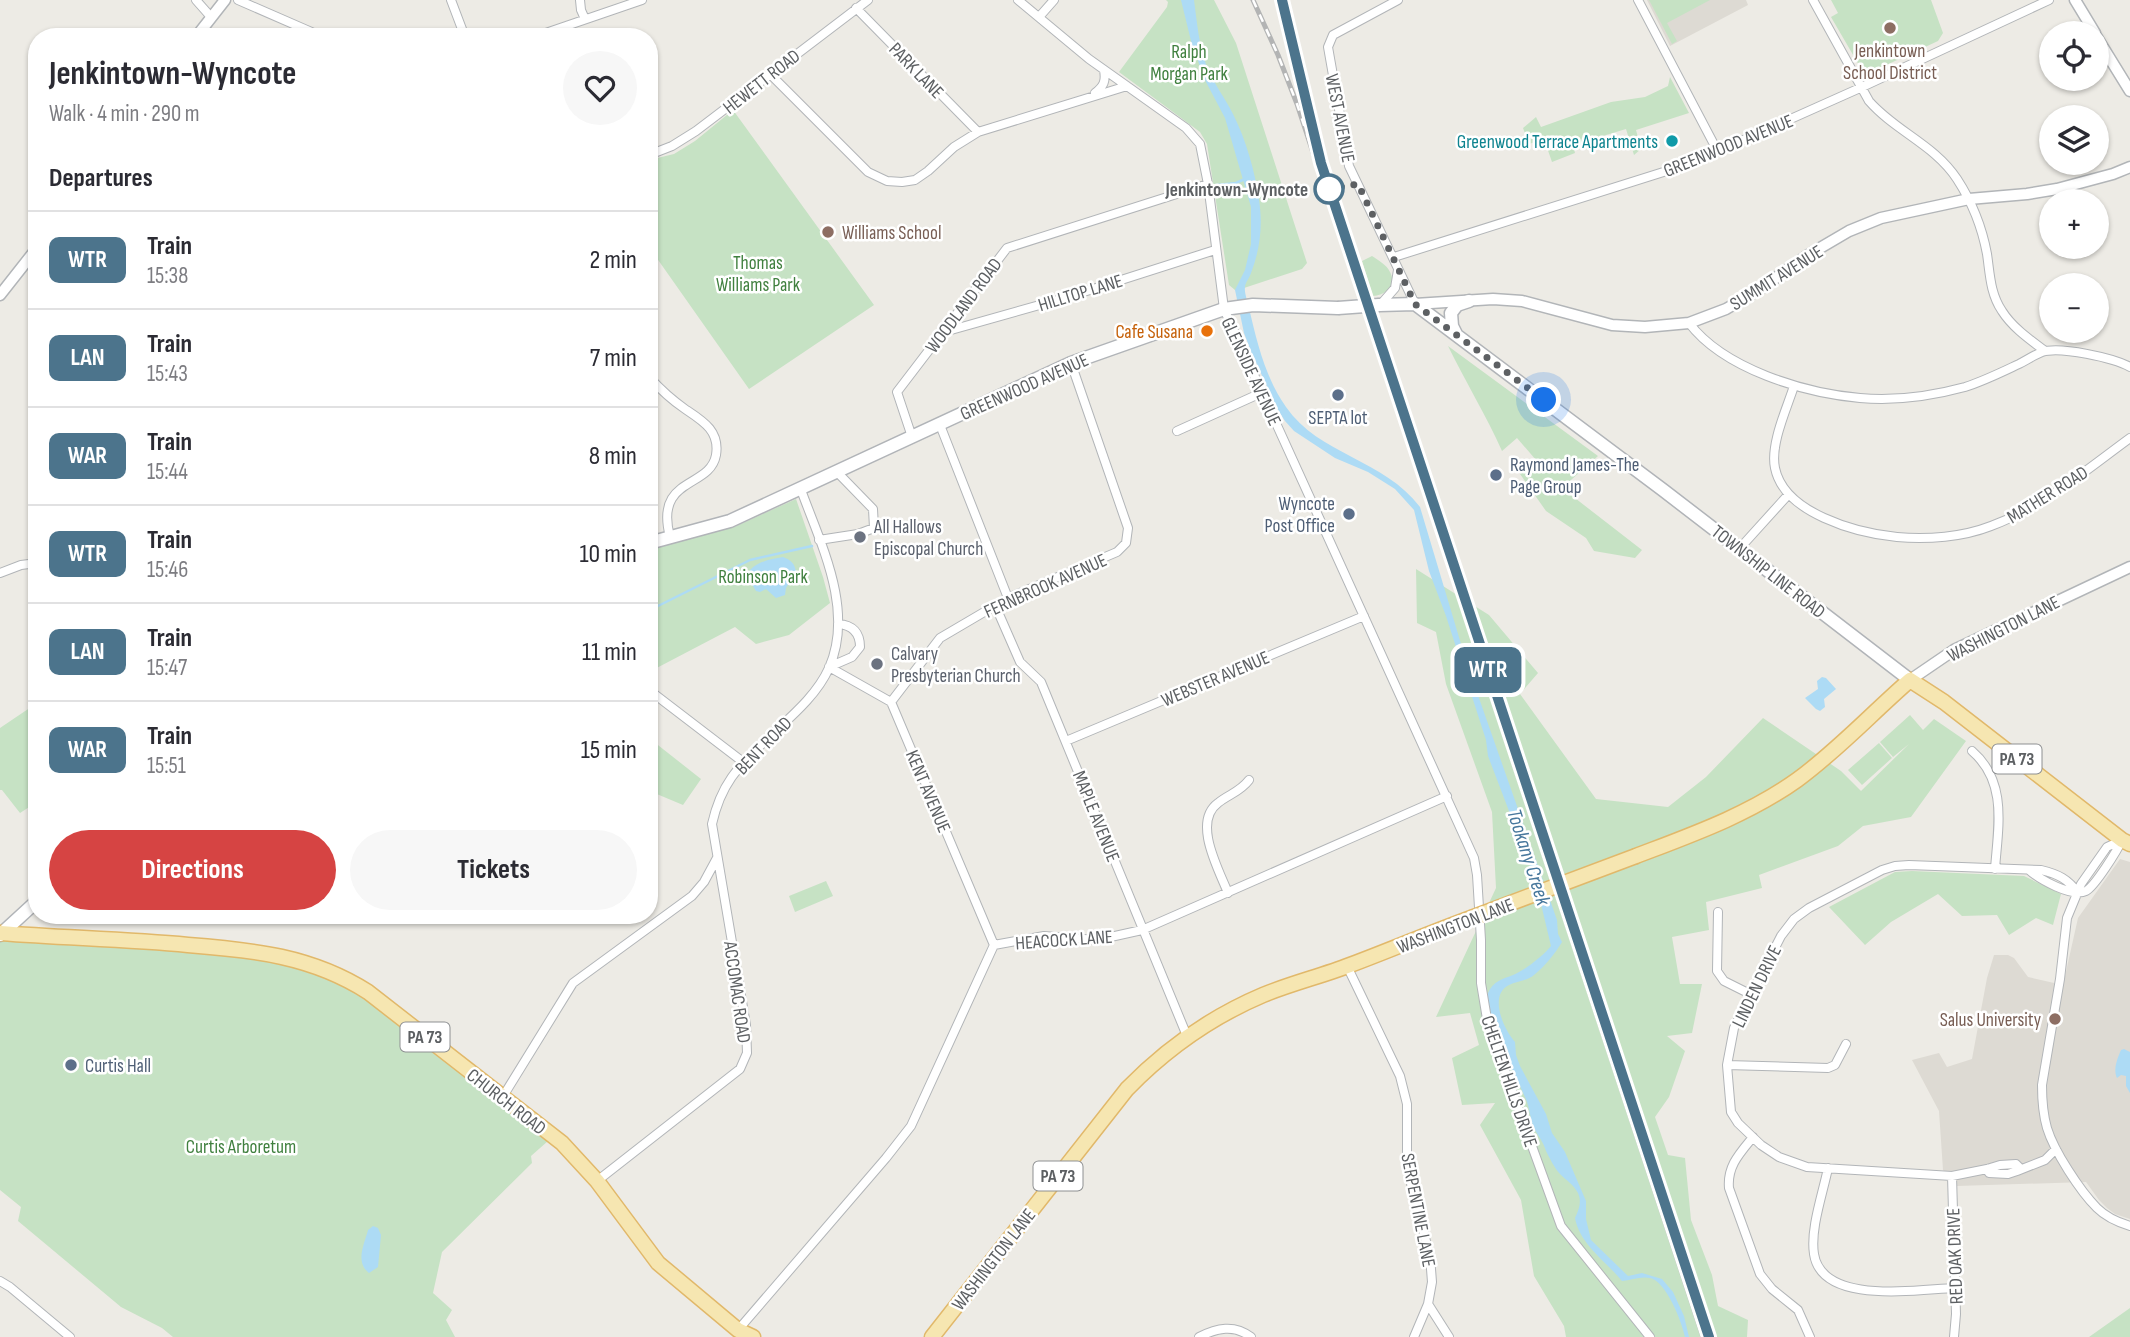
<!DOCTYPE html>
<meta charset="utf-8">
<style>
:root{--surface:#fff;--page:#f7f7f7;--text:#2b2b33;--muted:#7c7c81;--line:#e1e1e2;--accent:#d64443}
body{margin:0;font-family:"Sofia Sans Condensed",sans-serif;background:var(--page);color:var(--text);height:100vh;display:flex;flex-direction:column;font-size:26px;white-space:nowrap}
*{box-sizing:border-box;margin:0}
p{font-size:23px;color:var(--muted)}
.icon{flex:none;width:38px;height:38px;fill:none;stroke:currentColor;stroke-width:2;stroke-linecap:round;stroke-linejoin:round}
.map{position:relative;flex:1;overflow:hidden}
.details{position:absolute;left:28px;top:28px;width:630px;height:896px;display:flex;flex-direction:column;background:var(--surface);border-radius:28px;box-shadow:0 2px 5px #0004}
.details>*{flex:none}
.badge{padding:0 14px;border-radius:10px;font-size:24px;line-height:46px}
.tools{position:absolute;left:2039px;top:21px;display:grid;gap:14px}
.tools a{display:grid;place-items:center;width:70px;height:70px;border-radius:50%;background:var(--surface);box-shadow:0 2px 5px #0004;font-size:35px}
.you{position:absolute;width:35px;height:35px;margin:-18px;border:5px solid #fff;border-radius:50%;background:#1a73e8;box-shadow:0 0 0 10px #1a73e833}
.map>.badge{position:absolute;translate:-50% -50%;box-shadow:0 0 0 4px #fff}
h2{padding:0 21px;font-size:26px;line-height:63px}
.round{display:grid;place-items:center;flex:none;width:74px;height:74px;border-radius:37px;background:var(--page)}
.head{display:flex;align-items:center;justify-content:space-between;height:119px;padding:0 21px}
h1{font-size:33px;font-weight:700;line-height:52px}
.button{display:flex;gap:14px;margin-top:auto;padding:14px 21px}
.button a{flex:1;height:80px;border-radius:42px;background:var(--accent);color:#fff;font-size:28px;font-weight:700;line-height:80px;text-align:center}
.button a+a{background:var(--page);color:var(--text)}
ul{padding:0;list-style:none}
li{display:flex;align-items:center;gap:21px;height:98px;padding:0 21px;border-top:2px solid var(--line)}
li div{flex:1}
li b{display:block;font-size:26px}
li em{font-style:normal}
li .badge{min-width:77px;font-weight:700;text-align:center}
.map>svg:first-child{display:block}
</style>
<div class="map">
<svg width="2130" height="1337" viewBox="0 0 2130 1337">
<rect width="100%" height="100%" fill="#edebe5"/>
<!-- education -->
<path fill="#dddad3" d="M1647,0H1746L1748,5L1670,46Z
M2120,859L2130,862V1219L2115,1214L2107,1208L2099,1200L2086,1182L1957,1186L1943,1170L1939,1111L1912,1060L1939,1053L1947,1067L1972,1059L1987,978L1994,955H2008L2014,958L2028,977L2063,985L2078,918Z"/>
<!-- green -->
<path fill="#c6e2c4" d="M1166,0H1214L1236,43L1307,263L1302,269L1244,288L1235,290L1229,285L1207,144L1200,132L1119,72L1167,7L1168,2Z
M1649,0H1710L1667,23L1677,41L1672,44Z
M1831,0H1931L1943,33L1938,41L1867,74L1863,72L1831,17L1838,13Z
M1670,77L1689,113L1636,130L1641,149L1634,155L1626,129L1573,145L1575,153L1552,162L1544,139L1529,144L1523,128L1536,117L1541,127L1611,102L1645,97L1668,86Z
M733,110L874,305L749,389L649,247V160L674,154L695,141Z
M1372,256C1378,260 1387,265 1390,272C1397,285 1386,295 1373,296L1362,261Z
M1448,346L1598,456L1562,488L1642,550L1635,558L1594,551L1586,538L1546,511L1520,474L1536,460L1517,438L1502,451C1486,415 1465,381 1448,346Z
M796,499L823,577L830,603L789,635L756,644L735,627L649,672V550L734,527Z
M1416,569L1489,615L1538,673L1520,694L1596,799L1668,807L1706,777L1763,718L1841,771L1861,791L1909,744L1893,757L1880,742L1910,715L1923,730L1934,719L1966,741L1911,817L1863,826L1838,846L1759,875L1762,888L1706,902L1709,930L1672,937L1680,984H1702L1692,1033L1667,1036L1685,1051L1669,1097L1655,1117L1668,1155L1685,1158L1691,1220L1712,1275L1718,1306L1748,1320L1747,1337H1566L1564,1326L1534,1276L1521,1200L1480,1125L1495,1103L1462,1105L1452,1058L1479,1045L1470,1013L1436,1017L1496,888L1492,812L1446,684L1436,632L1417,623Z
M37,703V802L20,813L2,790H0V728Z
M649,738L701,779L683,805L652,792L649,794Z
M1879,743L1892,758L1862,785L1848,770Z
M1912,871L2024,876L2061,894L2053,925L2036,918L2009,935L1997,915L1962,916L1938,894L1891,922L1865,945L1829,907L1895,872Z
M826,881L833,896L795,912L789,896Z
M8,940L139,947L263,958L320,972L373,1001L548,1141L531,1156L532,1163L442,1252L433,1293L452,1310L446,1320L455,1337H173L162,1328L121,1307L18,1221L21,1207L0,1190V942Z
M2130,1308V1337H2089Z"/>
<!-- water -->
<path fill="#addbf5" d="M1181,0H1194C1197,22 1199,47 1207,67C1214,84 1225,98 1233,114C1246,140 1255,171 1259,200C1263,225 1260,250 1251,273C1250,277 1245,283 1245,287C1244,293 1248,302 1249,308C1257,342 1265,377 1286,407C1319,455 1384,459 1420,507L1467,664L1557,920L1558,934L1562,942C1554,955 1545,966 1534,975C1527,981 1517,981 1509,985C1488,995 1504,1030 1515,1042L1516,1055L1520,1066L1546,1114L1552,1133L1565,1152L1586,1201V1219L1591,1240L1628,1276L1642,1273L1662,1279L1673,1292L1684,1316L1689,1337H1685C1682,1322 1666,1281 1650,1278C1641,1276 1631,1280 1622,1281C1606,1261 1580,1245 1575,1218C1579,1209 1582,1202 1578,1193C1574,1185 1566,1180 1560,1174C1555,1169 1549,1157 1546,1151C1543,1141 1538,1136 1534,1128C1530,1120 1530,1107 1525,1097C1517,1077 1481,1012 1488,993C1493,981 1503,979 1513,975C1524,971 1544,955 1551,946L1535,879L1488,756L1486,740L1446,616L1429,571L1414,510L1395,489L1368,472L1335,458L1294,431L1285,421L1278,410L1252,354L1244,333L1235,290L1245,270L1251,244V207L1225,118L1206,82L1192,45Z
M783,557C791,560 794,563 796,571L786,588L785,595L776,598L766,589L760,592L756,591L751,583L750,570C759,561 771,559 783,557Z
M1822,677L1826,678L1836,689L1824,699L1825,707L1820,711L1816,709L1805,698L1818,689L1817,681Z
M2124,1049L2130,1052V1093L2126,1086V1076L2121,1075L2117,1078C2113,1070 2117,1059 2121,1050Z
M373,1226L378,1228L381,1235L378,1267L369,1273C355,1262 364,1245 368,1230Z"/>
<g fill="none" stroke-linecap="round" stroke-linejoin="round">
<!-- stream -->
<path stroke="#addbf5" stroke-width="2.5" d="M1217,185L1236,183L1247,178
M654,608L750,560L812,546"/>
<defs>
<path id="minor" d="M196,0L211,17
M238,0L323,37
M451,0L465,37
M580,0L581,10L585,19
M1018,0L1089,59L1186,128L1200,144L1208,184L1224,309L1474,858L1477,875L1481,940V983L1488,1025L1561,1226L1650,1337
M1398,0L1333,35L1328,47L1349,166L1415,304
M1638,0L1718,152
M1813,0L1869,101C1895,131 1935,145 1957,179C1972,202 1982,227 1987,254C1990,274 1990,293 2002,311C2012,327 2029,339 2045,351
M856,8L978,132
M1039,17L1054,0
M534,37L642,0
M770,74L868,172L887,181L902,182L915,180L928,171L954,147L978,132L1127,86
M1095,93C1104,86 1106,81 1104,70
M649,155L672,146L696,131L868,0
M1394,257L1692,163L1860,88L2049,0
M1381,304L1395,288L1398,270
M1689,323C1724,369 1804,393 1860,398C1894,401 1932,396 1965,387C1984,381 2002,372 2019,364C2027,360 2034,355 2042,352C2060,346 2114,358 2130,367
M944,332L1068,297L1215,250
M649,377C660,389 672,400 685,409C703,421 720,431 716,455C710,489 654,476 670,537
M1794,386C1787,408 1770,444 1775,468C1784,513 1856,533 1897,537C1927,540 1963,537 1991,526C2043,507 2086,470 2130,438
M940,425L1008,598
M1177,431L1261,393
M912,437L897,392L1007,248L1208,184
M819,540L858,534L874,528L873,509L836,471
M1740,548L1788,495
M0,573L21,565L37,563
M995,605L1020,662L1041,682L1187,1036
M829,667L891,702L994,945
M829,667L852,657L860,647C860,633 853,625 838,624
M649,690L743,762
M891,702L940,638L1008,598L1117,552L1126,543L1128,528L1071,363
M1066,741L1364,616
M1972,751C2008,782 1998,827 1995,869
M2122,840L2107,847L2081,884L2067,918L2060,979L2042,1085C2042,1100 2043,1114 2047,1128C2054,1151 2080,1191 2097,1208C2106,1217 2117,1222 2130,1226
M2029,870C2039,879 2072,898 2086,891C2095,886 2117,851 2122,840
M1228,893C1219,870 1192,822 1218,803C1229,794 1240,792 1249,780
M1718,912L1717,971L1724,981L1750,994
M1347,966L1400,1076L1407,1104V1160L1412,1189L1430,1256L1432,1282L1428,1304L1414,1337
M1727,1065L1828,1068L1835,1065L1846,1044
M502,1098L573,983L692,896L704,882L717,858
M1753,1137C1740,1153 1727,1166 1729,1188L1760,1274L1772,1289L1798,1310L1810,1337
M1828,1168C1823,1193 1810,1229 1814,1254C1822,1306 1919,1289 1955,1288
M2020,1168L2016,1164L2000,1165L1987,1169L1952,1176L1807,1167L1779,1157L1761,1145L1738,1123L1731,1112L1727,1065L1734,1028L1781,936L1794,919L1809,908L1882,870L1895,866L1909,865L2041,870C2058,874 2068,879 2078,893
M1987,1169L1989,1173L2008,1174L2017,1171L2045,1160L2056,1149
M1952,1176L1956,1314L1954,1337
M597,1181L740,1069L747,1053L746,1025L712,824C721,784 737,768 766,740C788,719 816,697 829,668C855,609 820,543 800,487
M0,1281L10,1287L70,1337
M1428,1304L1449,1337
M738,1330L886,1158L911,1126L994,945L1044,936L1097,940L1142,930L1447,796
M1199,1337C1217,1328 1234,1324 1251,1337"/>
<path id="tertiary" d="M2075,0L2095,33
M2096,36L2130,91
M196,37L225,0
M0,295L37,248
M1415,304L1493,299L1522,301L1612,325L1645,327L1689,323L1726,309L1760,289L1808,255L1849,231L1881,218L1969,199L2027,194L2057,189L2113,174L2130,167
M1910,680L1954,650L2130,567"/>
<path id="secondary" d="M1379,305L1415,304L1663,490L1910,680
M1456,334L1452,326L1451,313L1457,305L1469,301
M649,543L730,521L1071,363L1224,309L1253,305L1338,308
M0,935L37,901"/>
<path id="primary" d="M1636,856C1691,835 1748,815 1797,780C1837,751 1872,713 1910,680L1944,702L2122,840L2130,844
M0,933C63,938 125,939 188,945C253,950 312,956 368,992L562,1143L597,1181L658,1263L738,1330L753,1337
M932,1337L1127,1089C1166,1049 1211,1017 1263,995C1292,983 1322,976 1350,965C1390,950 1430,933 1471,918"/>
</defs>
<!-- minor casing -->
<use href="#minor" stroke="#b2b5b8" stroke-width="10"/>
<!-- tertiary casing -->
<use href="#tertiary" stroke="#b2b5b8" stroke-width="13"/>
<!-- secondary casing -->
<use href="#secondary" stroke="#b1b4b8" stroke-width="15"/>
<!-- primary casing -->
<use href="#primary" stroke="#e1b86a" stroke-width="17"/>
<!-- minor -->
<use href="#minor" stroke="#fff" stroke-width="8"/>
<!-- tertiary -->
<use href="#tertiary" stroke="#fff" stroke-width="10"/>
<!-- secondary -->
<use href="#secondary" stroke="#fff" stroke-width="12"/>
<!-- primary -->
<use href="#primary" stroke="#f6e6b1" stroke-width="14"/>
<defs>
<path id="rail" d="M1253,0L1278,55L1297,104L1703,1337
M1282,0L1307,108"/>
</defs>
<!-- rail casing -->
<use href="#rail" stroke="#b3b4b4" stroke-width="5"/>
<!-- rail -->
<use href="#rail" stroke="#fff" stroke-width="2.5" stroke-dasharray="8" stroke-linecap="butt"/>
<defs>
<path id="secondary-bridge" d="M1338,308L1379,305"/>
<path id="primary-bridge" d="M1471,918L1636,856"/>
</defs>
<!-- secondary-bridge casing -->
<use href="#secondary-bridge" stroke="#b1b4b8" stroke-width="15" stroke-linecap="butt"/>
<!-- primary-bridge casing -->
<use href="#primary-bridge" stroke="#e1b86a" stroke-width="17" stroke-linecap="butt"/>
<!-- secondary-bridge -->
<use href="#secondary-bridge" stroke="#fff" stroke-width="12"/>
<!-- primary-bridge -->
<use href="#primary-bridge" stroke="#f6e6b1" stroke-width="14"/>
</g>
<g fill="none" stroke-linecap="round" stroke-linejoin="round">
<defs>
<path id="line" d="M1282,0L1321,163L1709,1337"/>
</defs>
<!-- line casing -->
<use href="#line" stroke="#fff" stroke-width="16"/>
<!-- line -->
<use href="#line" stroke="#4c748c" stroke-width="10"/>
<!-- walk -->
<path stroke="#5d6063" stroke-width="7" stroke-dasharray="0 12.6" d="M1329,189L1358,184L1415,304L1544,400"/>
</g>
<!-- markers -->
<g fill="#8d6e63" stroke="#fff" stroke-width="2.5">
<circle cx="1890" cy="28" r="7"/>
<circle cx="828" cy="232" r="7"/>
<circle cx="2055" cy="1019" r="7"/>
</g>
<circle fill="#0f9aa8" stroke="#fff" stroke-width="2.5" cx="1672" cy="141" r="7"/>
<circle fill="#fff" stroke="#4c748c" stroke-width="3.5" cx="1329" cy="189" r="14"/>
<circle fill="#e8710a" stroke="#fff" stroke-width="2.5" cx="1207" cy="331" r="7"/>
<g fill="#5c6f8a" stroke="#fff" stroke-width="2.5">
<circle cx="1338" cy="395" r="7"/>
<circle cx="1496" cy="475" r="7"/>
<circle cx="1349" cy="514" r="7"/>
<circle cx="71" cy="1065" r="7"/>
</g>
<g fill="#6b7280" stroke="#fff" stroke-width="2.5">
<circle cx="860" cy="537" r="7"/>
<circle cx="877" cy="664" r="7"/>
</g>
<g text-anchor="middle" stroke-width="5" stroke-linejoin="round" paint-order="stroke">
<!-- shield labels -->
<g fill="#fff" stroke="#8e9092" stroke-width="2">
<rect x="1992.5" y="744.5" width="49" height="29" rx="5"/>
<rect x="400.5" y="1022.5" width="49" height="29" rx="5"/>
<rect x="1033.5" y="1161.5" width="49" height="29" rx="5"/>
</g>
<g font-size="18" font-weight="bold" fill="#5d6063">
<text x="2017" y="765">PA 73</text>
<text x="425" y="1043">PA 73</text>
<text x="1058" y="1182">PA 73</text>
</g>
<!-- education labels -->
<g font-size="19" fill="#785e54" stroke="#fff">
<text x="1890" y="57">Jenkintown<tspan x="1890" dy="22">School District</tspan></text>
<text x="842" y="239" text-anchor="start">Williams School</text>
<text x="2041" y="1026" text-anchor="end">Salus University</text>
</g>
<!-- park labels -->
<g font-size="19" fill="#40803f" stroke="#fff">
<text x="1189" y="58">Ralph<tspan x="1189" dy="22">Morgan Park</tspan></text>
<text x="758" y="269">Thomas<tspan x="758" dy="22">Williams Park</tspan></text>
<text x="763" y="583">Robinson Park</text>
<text x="241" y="1153">Curtis Arboretum</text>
</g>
<!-- street labels -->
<g font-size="19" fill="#5d6063" stroke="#fff">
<text transform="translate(917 70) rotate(46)" y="7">PARK LANE</text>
<text transform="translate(761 81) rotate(-38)" y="7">HEWETT ROAD</text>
<text transform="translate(1341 118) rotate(79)" y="7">WEST AVENUE</text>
<text transform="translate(1728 145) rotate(-22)" y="7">GREENWOOD AVENUE</text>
<text transform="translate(1776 277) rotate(-32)" y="7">SUMMIT AVENUE</text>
<text transform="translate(1080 292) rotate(-17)" y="7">HILLTOP LANE</text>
<text transform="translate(963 305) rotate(-53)" y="7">WOODLAND ROAD</text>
<text transform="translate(1252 371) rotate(65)" y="7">GLENSIDE AVENUE</text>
<text transform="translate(1024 386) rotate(-24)" y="7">GREENWOOD AVENUE</text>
<text transform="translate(2047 494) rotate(-32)" y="7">MATHER ROAD</text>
<text transform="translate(1769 571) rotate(38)" y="7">TOWNSHIP LINE ROAD</text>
<text transform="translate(1045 585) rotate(-24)" y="7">FERNBROOK AVENUE</text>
<text transform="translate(2003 628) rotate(-27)" y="7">WASHINGTON LANE</text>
<text transform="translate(1215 678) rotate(-23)" y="7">WEBSTER AVENUE</text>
<text transform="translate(763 745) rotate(-46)" y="7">BENT ROAD</text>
<text transform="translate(929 791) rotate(67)" y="7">KENT AVENUE</text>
<text transform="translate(1097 816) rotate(68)" y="7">MAPLE AVENUE</text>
<text transform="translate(1455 925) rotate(-21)" y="7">WASHINGTON LANE</text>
<text transform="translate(1064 939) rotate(-4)" y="7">HEACOCK LANE</text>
<text transform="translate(1756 986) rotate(-64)" y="7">LINDEN DRIVE</text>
<text transform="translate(738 992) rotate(82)" y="7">ACCOMAC ROAD</text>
<text transform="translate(1510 1081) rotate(71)" y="7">CHELTEN HILLS DRIVE</text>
<text transform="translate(507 1101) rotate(38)" y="7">CHURCH ROAD</text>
<text transform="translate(1419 1210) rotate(79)" y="7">SERPENTINE LANE</text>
<text transform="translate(1954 1256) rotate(-92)" y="7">RED OAK DRIVE</text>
<text transform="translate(993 1259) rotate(-52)" y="7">WASHINGTON LANE</text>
</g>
<!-- culture labels -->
<g font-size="19" fill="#0d838f" stroke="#fff" text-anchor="end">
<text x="1658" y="148">Greenwood Terrace Apartments</text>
</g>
<!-- stop labels -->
<g font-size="19" font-weight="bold" fill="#5d6063" stroke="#fff" text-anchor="end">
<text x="1308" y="196">Jenkintown-Wyncote</text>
</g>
<!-- food labels -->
<g font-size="19" fill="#c56008" stroke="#fff" text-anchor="end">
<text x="1193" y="338">Cafe Susana</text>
</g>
<!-- service labels -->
<g font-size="19" fill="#4e5e75" stroke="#fff" text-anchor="start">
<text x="1338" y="424" text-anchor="middle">SEPTA lot</text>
<text x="1510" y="471">Raymond James-The<tspan x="1510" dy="22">Page Group</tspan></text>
<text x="1335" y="510" text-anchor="end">Wyncote<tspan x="1335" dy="22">Post Office</tspan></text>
<text x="85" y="1072">Curtis Hall</text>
</g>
<!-- worship labels -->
<g font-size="19" fill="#5b616d" stroke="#fff" text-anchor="start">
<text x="874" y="533">All Hallows<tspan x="874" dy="22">Episcopal Church</tspan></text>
<text x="891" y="660">Calvary<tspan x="891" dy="22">Presbyterian Church</tspan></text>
</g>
<!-- water labels -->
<g font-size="21" font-style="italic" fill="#48789d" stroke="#fff">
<text transform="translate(1529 857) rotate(72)" y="7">Tookany Creek</text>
</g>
</g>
</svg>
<div class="tools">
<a><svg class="icon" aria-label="locate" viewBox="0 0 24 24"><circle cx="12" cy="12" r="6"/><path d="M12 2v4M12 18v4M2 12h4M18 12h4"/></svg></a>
<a><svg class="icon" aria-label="layers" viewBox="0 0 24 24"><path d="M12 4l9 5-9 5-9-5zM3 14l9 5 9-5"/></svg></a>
<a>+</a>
<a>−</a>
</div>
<div class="you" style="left:1544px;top:400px"></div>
<b class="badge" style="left:1488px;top:670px;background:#4c748c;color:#fff">WTR</b>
<section class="details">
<div class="head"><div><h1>Jenkintown-Wyncote</h1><p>Walk · 4 min · 290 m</p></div><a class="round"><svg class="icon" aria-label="heart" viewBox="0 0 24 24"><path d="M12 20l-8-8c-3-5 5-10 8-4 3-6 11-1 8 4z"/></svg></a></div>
<h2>Departures</h2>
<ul>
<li><span class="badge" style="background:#4c748c;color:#fff">WTR</span><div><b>Train</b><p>15:38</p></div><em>2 min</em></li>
<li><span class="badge" style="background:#4c748c;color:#fff">LAN</span><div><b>Train</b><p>15:43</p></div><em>7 min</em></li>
<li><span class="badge" style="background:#4c748c;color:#fff">WAR</span><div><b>Train</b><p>15:44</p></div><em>8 min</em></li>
<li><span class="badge" style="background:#4c748c;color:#fff">WTR</span><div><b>Train</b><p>15:46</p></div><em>10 min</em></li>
<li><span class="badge" style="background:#4c748c;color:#fff">LAN</span><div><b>Train</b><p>15:47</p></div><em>11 min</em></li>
<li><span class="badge" style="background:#4c748c;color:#fff">WAR</span><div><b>Train</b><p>15:51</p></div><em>15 min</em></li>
</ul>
<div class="button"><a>Directions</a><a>Tickets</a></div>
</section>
</div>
